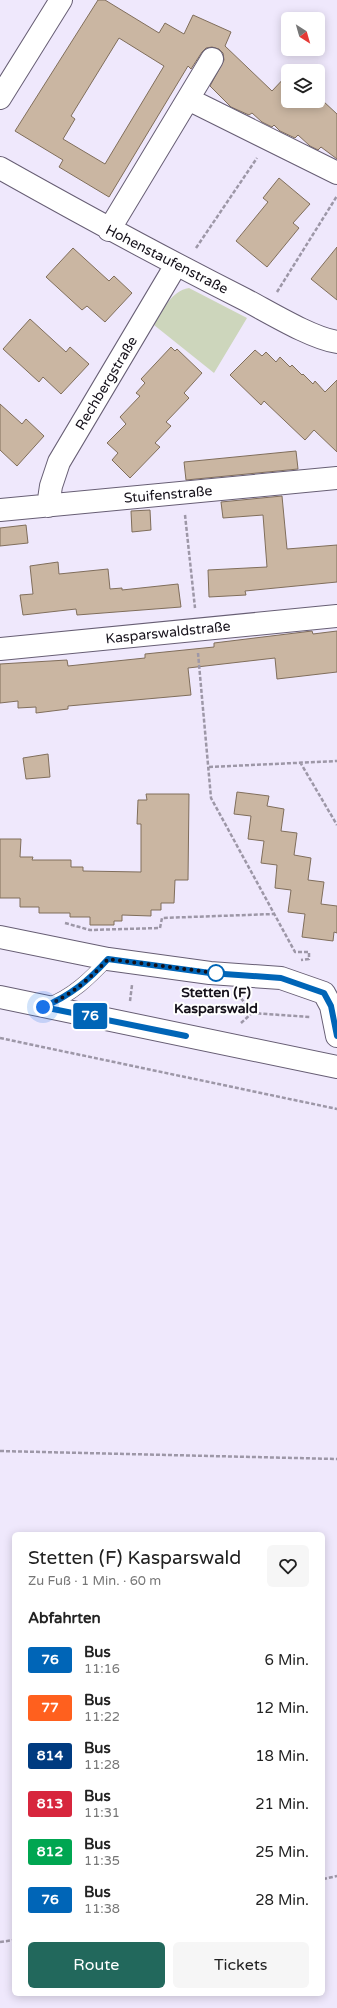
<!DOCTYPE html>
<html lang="de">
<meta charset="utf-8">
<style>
:root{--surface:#fff;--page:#f6f6f6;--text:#222;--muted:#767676;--accent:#22685c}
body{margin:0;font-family:"Varela Round",sans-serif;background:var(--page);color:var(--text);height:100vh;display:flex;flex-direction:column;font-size:15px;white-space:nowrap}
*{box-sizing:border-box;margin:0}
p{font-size:13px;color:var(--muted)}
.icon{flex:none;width:22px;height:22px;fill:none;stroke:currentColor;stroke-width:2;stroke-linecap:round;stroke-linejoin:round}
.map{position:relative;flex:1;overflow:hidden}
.side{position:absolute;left:12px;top:1532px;width:313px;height:464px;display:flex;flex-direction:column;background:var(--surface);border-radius:6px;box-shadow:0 2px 10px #0003}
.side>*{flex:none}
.badge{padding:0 8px;border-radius:3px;font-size:14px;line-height:26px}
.needle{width:26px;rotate:143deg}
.tools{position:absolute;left:281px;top:12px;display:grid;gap:8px}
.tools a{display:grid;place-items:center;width:44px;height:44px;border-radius:6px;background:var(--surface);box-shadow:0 2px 10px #0003;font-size:20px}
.you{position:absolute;width:20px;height:20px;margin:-10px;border:3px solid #fff;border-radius:50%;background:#1a73e8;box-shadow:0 0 0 6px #1a73e833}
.map>.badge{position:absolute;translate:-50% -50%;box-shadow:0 0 0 2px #fff}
h2{padding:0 16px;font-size:15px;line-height:36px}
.round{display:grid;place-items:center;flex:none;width:42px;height:42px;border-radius:6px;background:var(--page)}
.summary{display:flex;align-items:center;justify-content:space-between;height:68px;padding:0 16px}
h1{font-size:19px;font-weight:600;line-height:30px}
.action{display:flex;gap:8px;margin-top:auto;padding:8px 16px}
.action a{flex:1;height:46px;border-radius:6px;background:var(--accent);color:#fff;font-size:16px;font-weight:600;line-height:46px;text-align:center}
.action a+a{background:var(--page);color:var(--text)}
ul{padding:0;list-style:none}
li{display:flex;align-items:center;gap:12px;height:48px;padding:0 16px}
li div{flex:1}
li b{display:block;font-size:15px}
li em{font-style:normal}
li .badge{min-width:44px;font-weight:700;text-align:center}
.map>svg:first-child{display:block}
</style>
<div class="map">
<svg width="337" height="2008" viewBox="0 0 337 2008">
<rect width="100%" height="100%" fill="#efe8fc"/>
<!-- green -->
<path fill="#cdd6bc" d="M189,288L247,318L214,373L154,325C163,310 171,291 189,288Z"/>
<!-- building -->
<path fill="#cab6a2" stroke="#806e5b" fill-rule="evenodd" d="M98,0H105L159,33L165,23L184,34L193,15L231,32L225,46L272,91L288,74V101H323L337,114V159L321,147L318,150L310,146L298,135L295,138L280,131L274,125L272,127L262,122L252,113L249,115L231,107L210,86L224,60L223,53L219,49L212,47L206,48L202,52L191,69L188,66L109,197L59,167L63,160L15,131ZM119,38L164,66L105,164L63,139L75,119L71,116Z
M279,178L310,204L293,223L299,228L267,267L236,241L268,202L263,198Z
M337,247V300L311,279Z
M73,248L109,281L114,276L132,293L105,322L87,306L82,310L46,277Z
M30,319L66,352L70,347L89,364L61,394L43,377L39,382L3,349Z
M171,347L175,351L177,349L202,373L184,393L189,398L166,422L171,426L155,443L160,447L130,478L112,460L118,453L107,443L126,424L120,417L140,396L136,393L145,383L141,379Z
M255,350L262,356L266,352L276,362L280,357L290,367L292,365L302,375L303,374L313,384L315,381L325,392L337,380V452L314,430L305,440L264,401L261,405L230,375Z
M0,404L22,424L26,419L44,436L17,466L0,450Z
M296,451L298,469L186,480L184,462Z
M282,496L287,549L337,545V582L245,591L246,595L209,597L208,570L267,567L263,515L223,518L221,502Z
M150,510L151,530L132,532L131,511Z
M26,525L28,543L0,546V528Z
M58,562L59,574L108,569L110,589L122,588V590L178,584L181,607L77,615L76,609L23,615L20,595L33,594L30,566Z
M312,631L313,634L337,631V672L277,679L275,658L188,668L191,695L68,706V709L36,713V707L18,708V701L0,703V664L67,660L68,666L145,658V654L214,647V643Z
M48,754L50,777L26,779L23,758Z
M237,792L269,796L267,806L284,809L281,831L297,833L294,855L311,858L308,880L324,882L321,904L337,906V933L334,932L333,941L302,937L305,914L288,912L291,890L275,888L277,865L261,863L264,841L248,839L251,816L234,814Z
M146,794H189L188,880H175L174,903H161V910H151V916L122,915V921H114V925H90V917H70V913H39V907H20V898H0V839H21L20,857H33L32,860H71V867H83V871L141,872V824H137L138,800H147Z"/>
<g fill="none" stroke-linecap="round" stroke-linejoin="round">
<defs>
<path id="lane" d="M47,1005C72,996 90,978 108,959"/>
<path id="street" d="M0,98L61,0
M188,99L337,173
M0,168C80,213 161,257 244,299C269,312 311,338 337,342
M109,230L212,59
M48,506L51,486L59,462L176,265
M0,510L337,478
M0,649L337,616
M0,937L108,959L210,973L281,978L324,993L331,1006L337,1036"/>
<path id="secondary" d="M0,997L337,1067"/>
</defs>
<!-- lane casing -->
<use href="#lane" stroke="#675e74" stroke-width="14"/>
<!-- street casing -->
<use href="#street" stroke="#675e74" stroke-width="24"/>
<!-- secondary casing -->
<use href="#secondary" stroke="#675e74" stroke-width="24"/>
<!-- path -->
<path stroke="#9d97a7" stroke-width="2.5" stroke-dasharray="4 2" stroke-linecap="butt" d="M196,248L257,158
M277,292L337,196
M185,515L195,608
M198,653L211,798L295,952H309V959L301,960
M300,762L337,825
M209,767L337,761
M65,923L90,930L160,928L162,918L274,914
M241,998L252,1013L310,1017
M130,1001L132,985
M241,1023L252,1013
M0,1038L337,1109
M0,1451L337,1459
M323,1879L337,1876
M0,1942L14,1940"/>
<!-- lane -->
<use href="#lane" stroke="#fff" stroke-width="13"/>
<!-- street -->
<use href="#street" stroke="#fff" stroke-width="22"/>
<!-- secondary -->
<use href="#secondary" stroke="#fff" stroke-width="22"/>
</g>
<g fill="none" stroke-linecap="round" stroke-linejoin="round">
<defs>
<path id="line" d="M186,1036L43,1007C70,996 89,980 108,959L210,973L281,978L324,993L331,1006L337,1036"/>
</defs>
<!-- line casing -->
<use href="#line" stroke="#fff" stroke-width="9"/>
<!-- line -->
<use href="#line" stroke="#0065b7" stroke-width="6"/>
<!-- walk -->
<path stroke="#15111a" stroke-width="4" stroke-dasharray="0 7.2" d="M43,1007C70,996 89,980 108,959L216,973"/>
</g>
<!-- markers -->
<circle fill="#fff" stroke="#0065b7" stroke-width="2" cx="216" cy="973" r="8"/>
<g text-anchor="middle" stroke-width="4" stroke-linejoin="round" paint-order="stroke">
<!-- street labels -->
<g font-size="14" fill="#15111a" stroke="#fff">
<text transform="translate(167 259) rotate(27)" y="5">Hohenstaufenstraße</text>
<text transform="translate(106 383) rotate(-59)" y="5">Rechbergstraße</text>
<text transform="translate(168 494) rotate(-5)" y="5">Stuifenstraße</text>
<text transform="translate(168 632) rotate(-6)" y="5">Kasparswaldstraße</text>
</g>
<!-- stop labels -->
<g font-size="14" font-weight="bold" fill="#15111a" stroke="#fff">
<text x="216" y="997">Stetten (F)<tspan x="216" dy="16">Kasparswald</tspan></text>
</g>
</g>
</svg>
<div class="tools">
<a><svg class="needle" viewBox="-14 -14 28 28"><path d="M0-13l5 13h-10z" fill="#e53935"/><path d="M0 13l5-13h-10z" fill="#767676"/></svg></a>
<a><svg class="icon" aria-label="layers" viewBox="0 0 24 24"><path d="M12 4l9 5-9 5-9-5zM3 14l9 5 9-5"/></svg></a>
</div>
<div class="you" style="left:43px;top:1007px"></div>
<b class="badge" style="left:90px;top:1016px;background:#0065b7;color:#fff">76</b>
<section class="side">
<div class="summary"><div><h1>Stetten (F) Kasparswald</h1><p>Zu Fuß · 1 Min. · 60 m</p></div><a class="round"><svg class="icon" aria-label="heart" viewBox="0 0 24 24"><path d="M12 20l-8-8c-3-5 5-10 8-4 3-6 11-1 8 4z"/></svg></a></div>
<h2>Abfahrten</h2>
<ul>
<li><span class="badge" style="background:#0065b7;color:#fff">76</span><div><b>Bus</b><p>11:16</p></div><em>6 Min.</em></li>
<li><span class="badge" style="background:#ff601e;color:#fff">77</span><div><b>Bus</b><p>11:22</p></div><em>12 Min.</em></li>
<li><span class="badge" style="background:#003b80;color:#fff">814</span><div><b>Bus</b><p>11:28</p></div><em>18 Min.</em></li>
<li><span class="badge" style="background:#d7263d;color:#fff">813</span><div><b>Bus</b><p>11:31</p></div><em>21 Min.</em></li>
<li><span class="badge" style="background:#00a651;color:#fff">812</span><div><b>Bus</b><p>11:35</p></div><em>25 Min.</em></li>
<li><span class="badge" style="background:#0065b7;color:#fff">76</span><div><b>Bus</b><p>11:38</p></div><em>28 Min.</em></li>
</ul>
<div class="action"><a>Route</a><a>Tickets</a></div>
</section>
</div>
